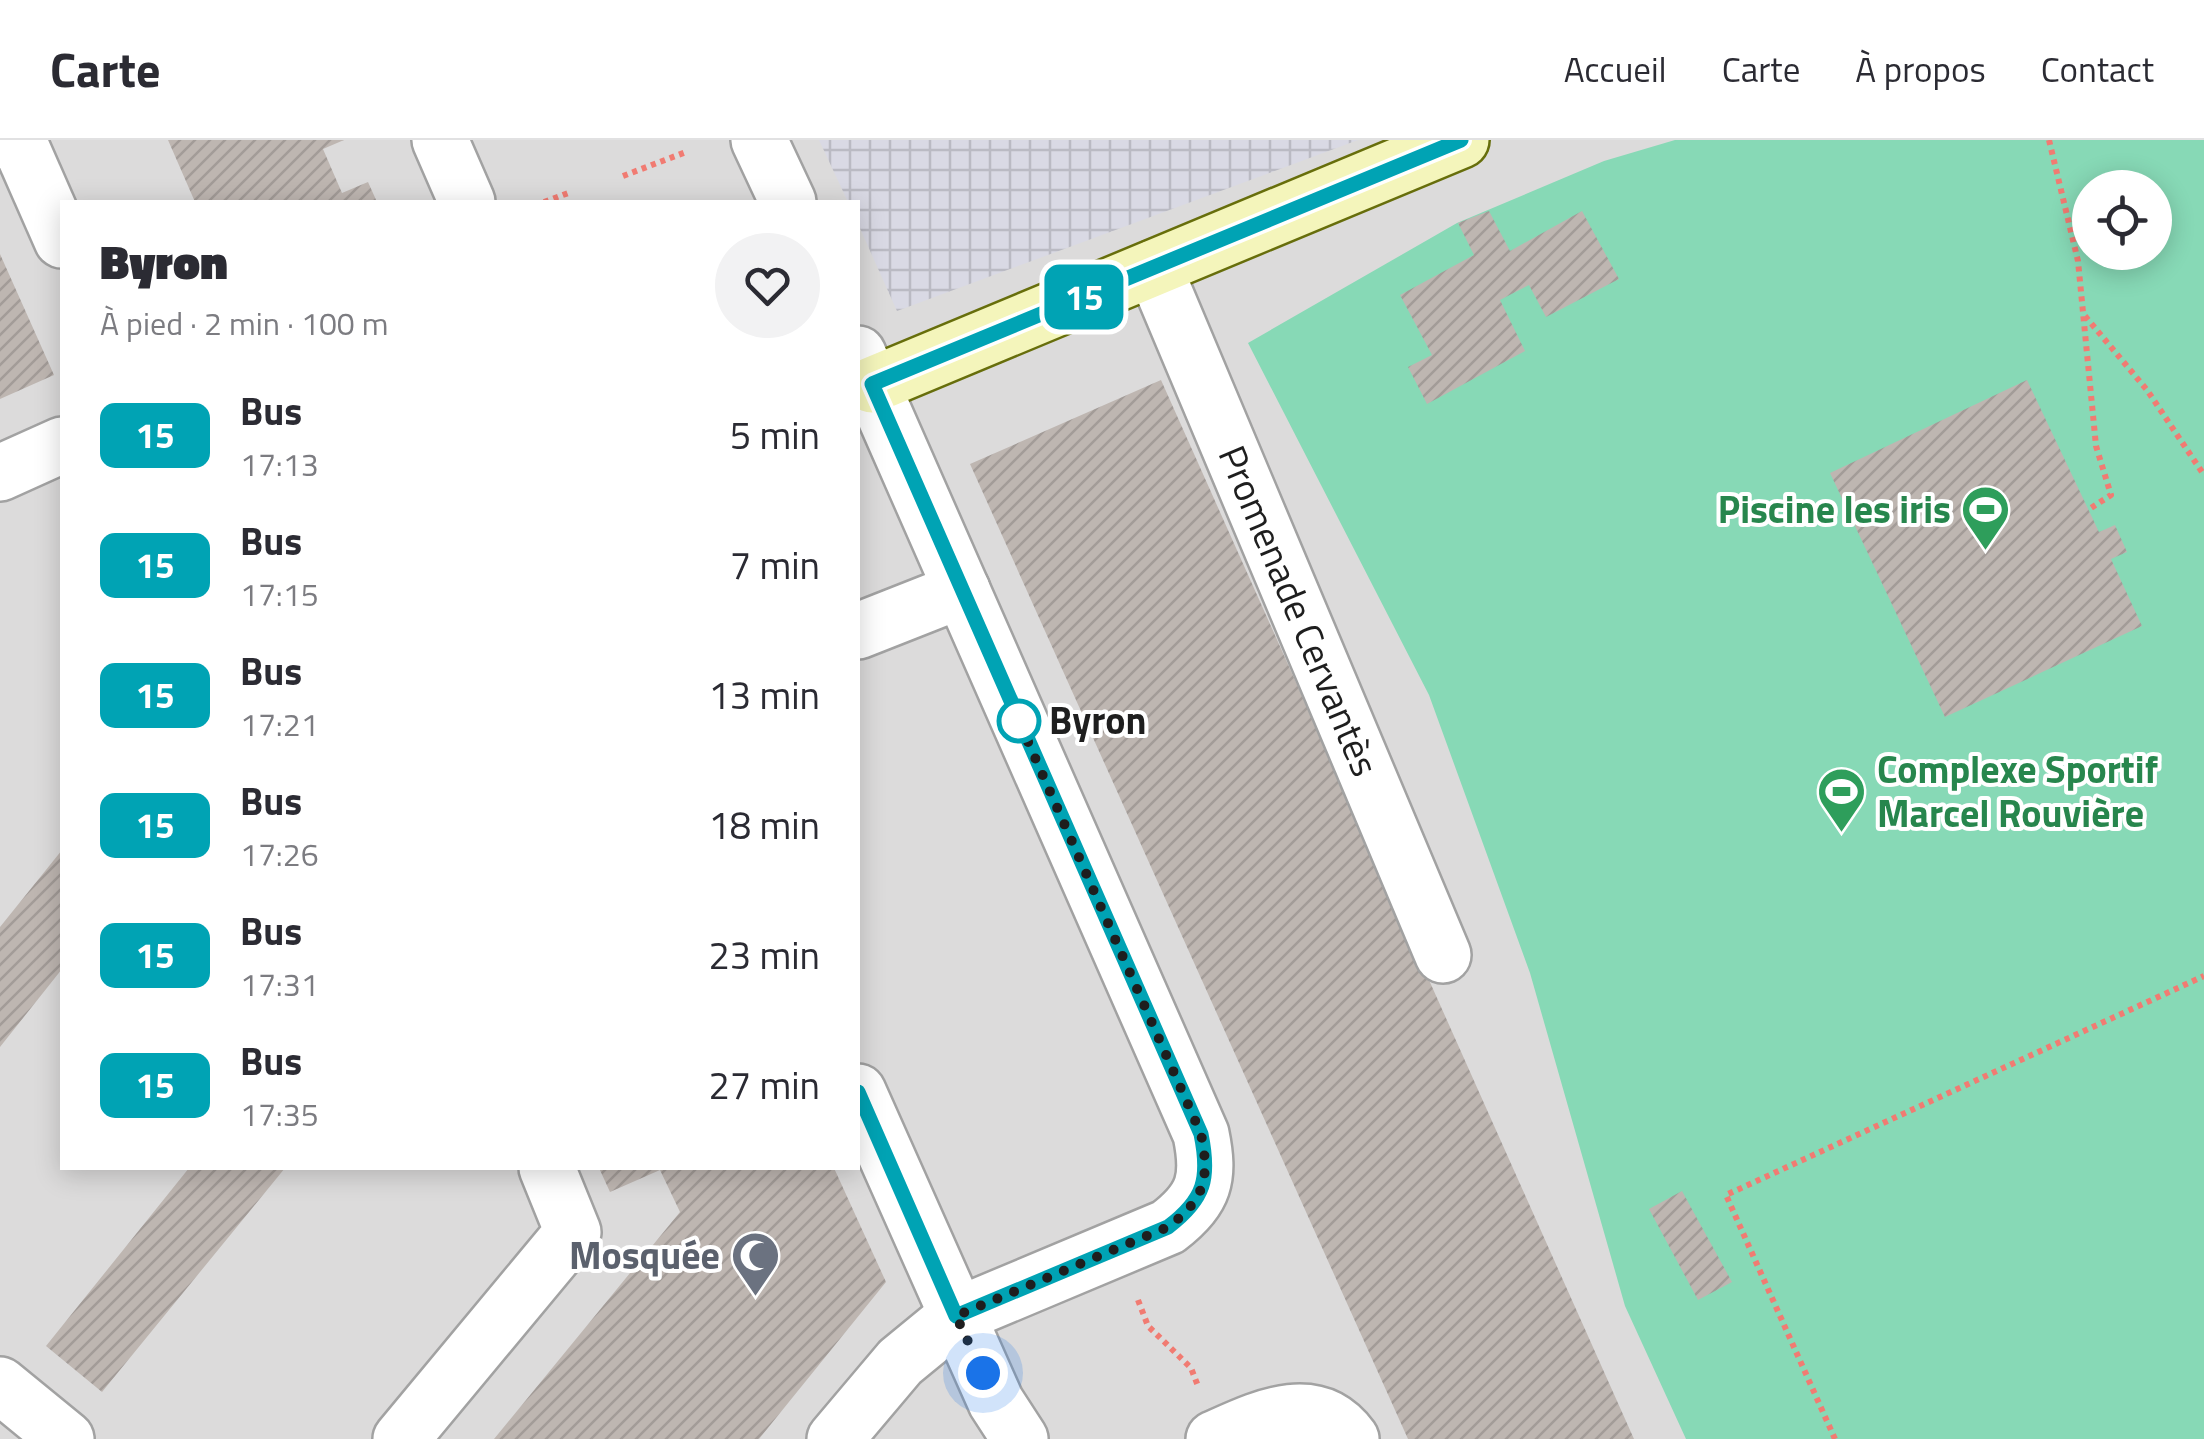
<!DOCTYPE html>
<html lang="fr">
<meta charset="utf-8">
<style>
:root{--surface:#fff;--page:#f2f2f3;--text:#2b2b33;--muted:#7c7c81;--line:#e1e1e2}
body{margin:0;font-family:"Titillium Web",sans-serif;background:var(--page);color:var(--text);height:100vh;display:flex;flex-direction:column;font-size:38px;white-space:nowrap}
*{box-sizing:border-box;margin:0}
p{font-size:32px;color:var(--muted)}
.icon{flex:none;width:55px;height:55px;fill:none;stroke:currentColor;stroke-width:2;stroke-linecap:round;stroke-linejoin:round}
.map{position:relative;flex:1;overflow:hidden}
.sheet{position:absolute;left:60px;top:60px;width:800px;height:970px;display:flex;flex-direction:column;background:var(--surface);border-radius:0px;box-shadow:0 5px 25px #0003}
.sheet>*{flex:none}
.badge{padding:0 20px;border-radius:15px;font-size:35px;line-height:65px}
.buttons{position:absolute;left:2072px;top:30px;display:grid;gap:20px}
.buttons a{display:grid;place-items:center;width:100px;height:100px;border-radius:50%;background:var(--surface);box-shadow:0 5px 25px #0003;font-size:50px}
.you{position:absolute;width:50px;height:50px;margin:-25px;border:8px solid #fff;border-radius:50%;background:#1a73e8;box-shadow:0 0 0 15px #1a73e833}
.map>.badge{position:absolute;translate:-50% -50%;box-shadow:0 0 0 5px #fff}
.round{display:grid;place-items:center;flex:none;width:105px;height:105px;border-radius:52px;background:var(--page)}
.summary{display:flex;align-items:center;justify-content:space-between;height:170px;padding:0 40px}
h1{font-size:48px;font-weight:800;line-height:75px}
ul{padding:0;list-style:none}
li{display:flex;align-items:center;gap:30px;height:130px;padding:0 40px}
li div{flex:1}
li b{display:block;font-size:38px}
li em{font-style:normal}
li .badge{min-width:110px;font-weight:700;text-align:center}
header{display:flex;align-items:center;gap:60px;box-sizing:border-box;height:140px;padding:0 50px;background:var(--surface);border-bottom:2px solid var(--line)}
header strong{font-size:48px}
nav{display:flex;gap:55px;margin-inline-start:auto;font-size:35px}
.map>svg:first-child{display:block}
</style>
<header>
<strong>Carte</strong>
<nav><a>Accueil</a><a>Carte</a><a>À propos</a><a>Contact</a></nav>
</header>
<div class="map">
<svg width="2204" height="1299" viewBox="0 0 2204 1299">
<defs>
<pattern id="plaza-grid" width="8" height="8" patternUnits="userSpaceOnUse" patternTransform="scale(2.5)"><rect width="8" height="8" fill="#d9d9e4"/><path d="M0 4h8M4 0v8" fill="none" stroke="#babac3"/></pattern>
<pattern id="building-hatch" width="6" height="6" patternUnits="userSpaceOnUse" patternTransform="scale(2.5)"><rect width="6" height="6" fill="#beb6b1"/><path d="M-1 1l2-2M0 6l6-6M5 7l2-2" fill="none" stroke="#a39c98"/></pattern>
</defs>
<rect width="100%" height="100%" fill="#eeeae4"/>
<!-- residential -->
<path fill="#dcdbdb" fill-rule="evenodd" d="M0,0H2204V1299H0ZM2090,48H2155V112H2090ZM62,62H858V1028H62Z"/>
<!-- pitch -->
<path fill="#87d9b6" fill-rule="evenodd" d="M1675,0H2204V1299H1686L1625,1166L1530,833L1429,555L1248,203L1457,83L1604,21ZM2090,48H2155V112H2090Z"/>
<!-- plaza -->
<path fill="url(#plaza-grid)" d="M819,0H1358L897,171L858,84V62H848Z"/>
<!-- building -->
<path fill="url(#building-hatch)" d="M168,0H344L323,9L342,53L368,42L377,62H195Z
M1489,71L1510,111L1582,71L1619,139L1546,177L1529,145L1500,160L1525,211L1427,264L1408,227L1432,215L1400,155L1474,115L1458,83Z
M0,114L54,235L0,259Z
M1161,240L1634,1299H1408L970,324Z
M2027,240L2099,392L2115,385L2127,412L2111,419L2142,486L1945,577L1830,333Z
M62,710V829L0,907V787Z
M189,1028H285L102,1252L46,1206Z
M599,1028H834L886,1142L759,1299H494L680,1072L660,1030L610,1052Z
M1682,1051L1732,1142L1698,1160L1649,1069Z"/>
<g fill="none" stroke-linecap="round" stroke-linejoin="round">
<defs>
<g id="street">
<path d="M18,0L62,100"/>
<path d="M440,0L467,62"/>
<path d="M759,0L788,62"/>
<path id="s1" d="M1154,128L1443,815"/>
<path d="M0,333L62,305"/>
<path d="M858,491L962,450"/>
<path d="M858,952L996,1262L1020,1299"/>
<path d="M0,1245L66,1299"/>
<path d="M401,1299L573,1092L547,1028"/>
<path d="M835,1299L900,1222L956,1176L1168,1087C1205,1059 1210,1038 1201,994L858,214"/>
<path d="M1214,1299C1259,1279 1315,1250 1351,1299"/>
</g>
<path id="secondary" d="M872,245L1461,0"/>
</defs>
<!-- street casing -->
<use href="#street" stroke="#a2a2a2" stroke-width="60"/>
<!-- secondary casing -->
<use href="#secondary" stroke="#676e0b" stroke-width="60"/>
<!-- path -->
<path stroke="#f17b72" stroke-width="6" stroke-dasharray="5 5" stroke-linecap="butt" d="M2049,0L2078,121L2096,306L2111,355L2088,370
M623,36L686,12
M544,62L571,52
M2085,176L2147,250L2204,335
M1138,1160L1148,1186L1191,1228L1198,1246
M1835,1299L1726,1055L2204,836"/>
<!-- street -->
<use href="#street" stroke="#fff" stroke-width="55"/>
<!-- secondary -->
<use href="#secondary" stroke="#f4f5bb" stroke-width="55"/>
</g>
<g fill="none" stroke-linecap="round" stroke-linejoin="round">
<defs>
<path id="line" d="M858,952L956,1176L1168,1087C1205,1059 1210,1038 1201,994L872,244L1461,0"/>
</defs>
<!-- line casing -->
<use href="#line" stroke="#fff" stroke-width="22"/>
<!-- line -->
<use href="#line" stroke="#00a3b4" stroke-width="15"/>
<!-- walk -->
<path stroke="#1e1e1e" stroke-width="10" stroke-dasharray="0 18" d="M983,1233L956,1176L1168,1087C1205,1059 1210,1038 1201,994L1014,570L1019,581"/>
</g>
<!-- icons -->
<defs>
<symbol id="stadium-pin" viewBox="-11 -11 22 30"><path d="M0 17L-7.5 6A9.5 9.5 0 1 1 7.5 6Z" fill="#2e9e5b" stroke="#fff"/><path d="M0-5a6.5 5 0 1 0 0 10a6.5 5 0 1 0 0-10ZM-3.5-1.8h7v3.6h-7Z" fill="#fff"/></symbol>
<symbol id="mosque-pin" viewBox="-11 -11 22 30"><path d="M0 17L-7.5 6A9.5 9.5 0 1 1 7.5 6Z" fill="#6b7280" stroke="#fff"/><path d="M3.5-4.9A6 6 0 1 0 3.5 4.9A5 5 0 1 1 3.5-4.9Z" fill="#fff"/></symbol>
</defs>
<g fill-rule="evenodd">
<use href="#stadium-pin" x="1958" y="342" width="55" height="75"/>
<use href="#stadium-pin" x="1814" y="624" width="55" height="75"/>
<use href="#mosque-pin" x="728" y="1088" width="55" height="75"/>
</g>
<!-- markers -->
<circle fill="#fff" stroke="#00a3b4" stroke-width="5" cx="1019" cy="581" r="20"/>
<g text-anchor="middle" stroke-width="8" stroke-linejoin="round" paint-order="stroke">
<!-- leisure labels -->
<g font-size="38" font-weight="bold" fill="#27864d" stroke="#fff" text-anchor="end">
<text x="1951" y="383">Piscine les iris</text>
<text x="1877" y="643" text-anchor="start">Complexe Sportif<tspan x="1877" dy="44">Marcel Rouvière</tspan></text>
</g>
<!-- street labels -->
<g font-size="38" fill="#1e1e1e" stroke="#fff">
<text dy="13" stroke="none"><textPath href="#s1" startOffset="372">Promenade Cervantès</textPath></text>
</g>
<!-- stop labels -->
<g font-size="38" font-weight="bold" fill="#1e1e1e" stroke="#fff" text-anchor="start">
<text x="1049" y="594">Byron</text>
</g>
<!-- worship labels -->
<g font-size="38" font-weight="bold" fill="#5b616d" stroke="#fff" text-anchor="end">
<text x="720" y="1129">Mosquée</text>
</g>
</g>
</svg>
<div class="buttons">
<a><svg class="icon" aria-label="locate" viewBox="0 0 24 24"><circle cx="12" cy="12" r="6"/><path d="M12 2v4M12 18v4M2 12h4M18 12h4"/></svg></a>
</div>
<div class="you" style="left:983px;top:1233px"></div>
<b class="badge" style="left:1084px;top:157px;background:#00a3b4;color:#fff">15</b>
<section class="sheet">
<div class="summary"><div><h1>Byron</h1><p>À pied · 2 min · 100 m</p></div><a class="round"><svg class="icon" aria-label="heart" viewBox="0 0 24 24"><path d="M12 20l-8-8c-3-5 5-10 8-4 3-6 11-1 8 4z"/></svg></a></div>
<ul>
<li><span class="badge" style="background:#00a3b4;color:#fff">15</span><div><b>Bus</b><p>17:13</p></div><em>5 min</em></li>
<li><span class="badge" style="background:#00a3b4;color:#fff">15</span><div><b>Bus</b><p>17:15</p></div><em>7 min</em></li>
<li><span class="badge" style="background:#00a3b4;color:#fff">15</span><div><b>Bus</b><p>17:21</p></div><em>13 min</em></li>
<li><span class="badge" style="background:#00a3b4;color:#fff">15</span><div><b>Bus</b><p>17:26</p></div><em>18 min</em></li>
<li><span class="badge" style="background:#00a3b4;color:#fff">15</span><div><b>Bus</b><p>17:31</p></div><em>23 min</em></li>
<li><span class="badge" style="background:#00a3b4;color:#fff">15</span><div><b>Bus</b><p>17:35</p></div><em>27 min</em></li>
</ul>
</section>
</div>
